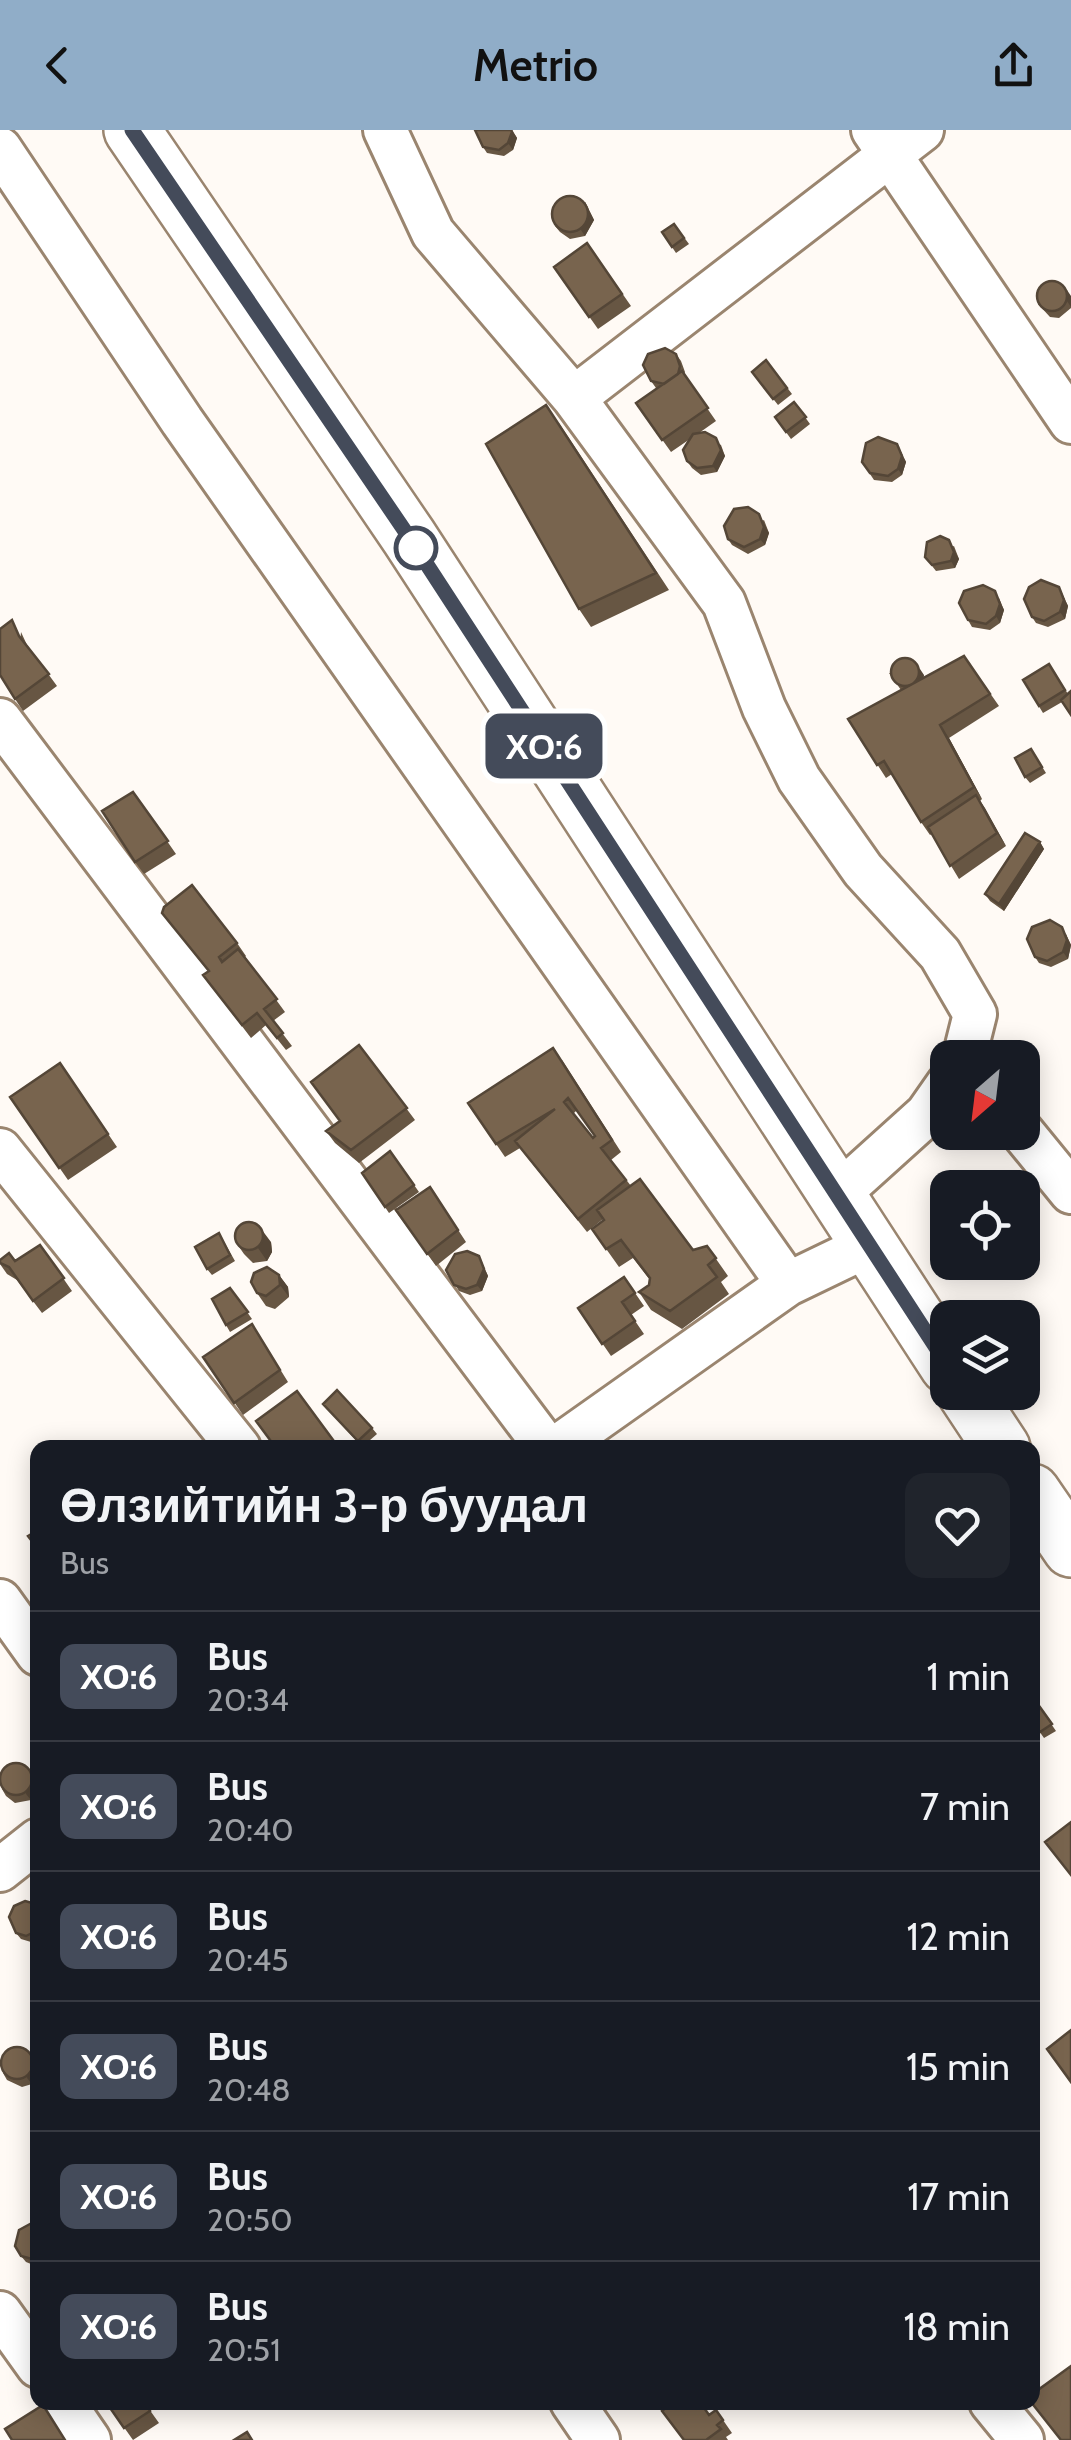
<!DOCTYPE html>
<meta charset="utf-8">
<style>
:root{--surface:#171b24;--page:#20242c;--text:#f1f3f6;--muted:#9ea1a6;--line:#363941;--accent:#90adc8}
body{margin:0;font-family:Cabin,sans-serif;background:var(--page);color:var(--text);height:100vh;display:flex;flex-direction:column;font-size:38px;white-space:nowrap}
*{box-sizing:border-box;margin:0}
p{font-size:32px;color:var(--muted)}
.icon{flex:none;width:55px;height:55px;fill:none;stroke:currentColor;stroke-width:2;stroke-linecap:round;stroke-linejoin:round}
.map{position:relative;flex:1;overflow:hidden}
.sheet{position:absolute;left:30px;top:1310px;width:1010px;height:970px;display:flex;flex-direction:column;background:var(--surface);border-radius:20px;box-shadow:0 5px 25px #0003}
.sheet>*{flex:none}
.badge{padding:0 20px;border-radius:15px;font-size:35px;line-height:65px}
.needle{width:65px;rotate:208deg}
.fabs{position:absolute;left:930px;top:910px;display:grid;gap:20px}
.fabs a{display:grid;place-items:center;width:110px;height:110px;border-radius:20px;background:var(--surface);box-shadow:0 5px 25px #0003;font-size:50px}
.map>.badge{position:absolute;translate:-50% -50%;box-shadow:0 0 0 5px #fff}
.round{display:grid;place-items:center;flex:none;width:105px;height:105px;border-radius:20px;background:var(--page)}
.summary{display:flex;align-items:center;justify-content:space-between;height:170px;padding:0 30px}
h1{font-size:48px;font-weight:600;line-height:75px}
ul{padding:0;list-style:none}
li{display:flex;align-items:center;gap:30px;height:130px;padding:0 30px;border-top:2px solid var(--line)}
li div{flex:1}
li b{display:block;font-size:38px}
li em{font-style:normal}
li .badge{min-width:110px;font-weight:700;text-align:center}
header{display:flex;justify-content:space-between;align-items:center;height:130px;padding:0 30px;background:var(--accent);color:#111;font-size:45px;font-weight:600}
.map>svg:first-child{display:block}
</style>
<header><svg class="icon" aria-label="back" viewBox="0 0 24 24"><path d="M15 5l-7 7 7 7"/></svg>Metrio<svg class="icon" aria-label="share" viewBox="0 0 24 24"><path d="M12 15V3M7 8l5-5 5 5M5 13v7h14v-7"/></svg></header>
<div class="map">
<svg width="1071" height="2310" viewBox="0 0 1071 2310">
<rect width="100%" height="100%" fill="#fffaf5"/>
<g fill="none" stroke-linecap="round" stroke-linejoin="round">
<defs>
<path id="minor" d="M385,0L433,103L574,268L724,473L764,578L799,649L863,740L940,824L975,884L964,928
M873,0L1071,292
M0,19L182,291L788,1154
M574,268L922,0
M0,590L547,1318
M1022,1002L1071,1062
M0,1020L239,1318
M835,1067L927,984L948,954
M556,1318L788,1154L867,1116
M0,1471L38,1524
M0,1740L38,1710
M0,2183L38,2236
M63,2272L89,2310
M572,2272L598,2310
M991,2272L1022,2310"/>
<path id="major" d="M132,0L409,407L948,1236
M965,1262L1002,1318
M1032,1362L1071,1419"/>
</defs>
<!-- minor casing -->
<use href="#minor" stroke="#9a856f" stroke-width="48"/>
<!-- major casing -->
<use href="#major" stroke="#9a856f" stroke-width="60"/>
<!-- minor -->
<use href="#minor" stroke="#fff" stroke-width="42"/>
<!-- major -->
<use href="#major" stroke="#fff" stroke-width="55"/>
</g>
<!-- wall -->
<path fill="#675643" fill-rule="evenodd" d="M512,0L517,8L513,20L504,26L487,23L483,17Z
M585,72L594,90L585,106L570,109L560,102L555,96Z
M674,94L689,114L676,123L662,102Z
M587,113L631,176L598,199L554,137Z
M1071,166V178L1059,188L1050,187L1038,174Z
M676,224L681,231L685,242L684,245L716,291L699,303L721,315L725,326L717,342L701,345L692,338L687,331L690,309L671,322L636,273L658,258H656L651,251Z
M766,230L792,264L778,275L752,242Z
M794,272L810,294L791,309L775,287Z
M559,293L669,460L591,497L579,479Z
M897,314L906,332L902,345L892,352L874,350L862,332Z
M764,390L769,403L765,415L748,424L732,415L728,409Z
M954,416L959,429L955,438L936,441L925,427Z
M1059,457L1068,476L1065,489L1048,497L1036,493L1032,487Z
M999,468L1004,480L1000,493L990,500L972,497L968,490Z
M21,502L27,515L57,556L23,581L15,569Z
M964,526L999,576L949,608L982,669L980,671L1006,716L959,749L932,704L930,705L921,692L892,644L886,648L848,589L901,560L889,543L924,545L923,548Z
M1049,534L1068,564L1062,572L1043,583L1023,550Z
M1031,619L1046,643L1030,653L1025,647Z
M133,662L176,724L144,744L135,732Z
M1040,712L1044,719L1004,781L990,771L985,764Z
M162,783L237,813L246,826L245,827L285,882L273,891L292,916L286,920L266,895L251,908L203,845L208,841Z
M1066,804L1071,815L1068,829L1051,837L1039,833L1035,827Z
M359,915L415,990L359,1033L335,1013L326,1001L339,991Z
M562,930L621,1022L611,1030L631,1056L693,1120L707,1116L728,1146L721,1152L729,1164L682,1199L651,1180L639,1162L649,1155L650,1150L633,1128L619,1137L592,1099L604,1090L603,1089L587,1102L520,1018L505,1027L468,973ZM577,980L595,1006L593,1008L573,984Z
M60,933L117,1017L68,1050L10,967Z
M390,1021L419,1062L389,1083L362,1043Z
M430,1057L466,1112L436,1136L396,1080Z
M219,1103L235,1131L212,1145L207,1139Z
M235,1111L271,1112L272,1122L267,1131L253,1133L244,1124Z
M40,1115L72,1161L42,1183L17,1150L7,1144L0,1134V1130L15,1131Z
M479,1126L488,1146L482,1161L470,1165L459,1161L446,1140Z
M279,1145L288,1157L289,1167L275,1179L266,1176L257,1163Z
M624,1147L644,1176L631,1185L644,1204L611,1226L578,1178Z
M230,1158L252,1189L230,1202L226,1195Z
M252,1194L288,1252L243,1285L203,1227Z
M323,1274L372,1298L377,1304L362,1317Z
M1032,1566L1056,1601L1044,1608L1032,1591Z
M34,1645L31,1670L15,1673L6,1666L2,1659Z
M38,1776V1809L31,1812L21,1809L16,1803Z
M35,1929L32,1954L22,1957L7,1950L3,1943Z
M38,2096V2135L36,2136L26,2132L21,2126Z
M106,2272H144L159,2293L133,2310Z
M716,2280L732,2303L726,2307L728,2310H684Z"/>
<!-- shaded-wall -->
<path fill="#544637" d="M512,0L517,8L513,20L508,13Z
M585,72L594,90L585,106L581,100Z
M1067,160L1071,166V177L1067,171Z
M716,308L725,326L717,342L713,336Z
M897,314L906,332L902,345L898,339Z
M759,384L769,403L765,415L760,409Z
M949,410L959,429L955,438L951,431Z
M1059,457L1068,476L1065,489L1060,482Z
M995,461L1004,480L1000,493L996,486Z
M920,539L924,545L921,559L916,552Z
M940,595L949,608L982,669L974,657Z
M976,665L985,678L1006,716L997,703Z
M1040,712L1044,719L1004,781L999,774Z
M1062,797L1071,815L1068,829L1063,822Z
M262,1100L271,1112L272,1122L267,1131L258,1118Z
M479,1126L488,1146L482,1161L477,1155Z
M279,1145L288,1157L289,1167L280,1155Z
M30,1638L34,1645L38,1656L31,1670L26,1664Z
M31,1922L38,1935V1943L32,1954L27,1948Z"/>
<!-- building -->
<path fill="#78644e" stroke="#544637" stroke-width="2.5" fill-rule="evenodd" d="M475,0H511L512,2L508,13L499,20L483,17Z
M552 84a18 18 0 1 1 36 0a18 18 0 1 1-36 0Z
M674,94L684,108L672,117L662,102Z
M587,113L622,164L589,187L554,137Z
M1037 166a15 15 0 1 1 30 0a15 15 0 1 1-30 0Z
M665,218L676,224L680,236L678,244L664,254L651,251L643,235L648,224Z
M766,230L787,258L773,269L752,242Z
M682,241L708,278L662,310L636,273Z
M794,272L806,287L786,302L775,287Z
M546,275L656,443L579,479L486,314Z
M705,302L716,308L721,320L713,336L697,338L687,331L683,320L693,304Z
M878,307L897,314L902,326L898,339L888,346L870,343L862,332L866,313Z
M748,377L759,384L764,397L760,409L744,417L728,409L724,396L734,379Z
M940,406L949,410L954,422L951,431L932,435L925,427L927,412Z
M1041,450L1059,457L1064,470L1060,482L1044,491L1032,487L1024,469L1029,457Z
M983,455L995,461L1000,474L996,486L986,494L968,490L959,473L964,461Z
M12,490L19,506L49,544L15,569L0,545V499Z
M964,526L990,564L940,595L974,657L921,692L884,631L877,635L848,589Z
M891 542a14 14 0 1 1 28 0a14 14 0 1 1-28 0Z
M1049,534L1065,560L1039,576L1023,550Z
M1071,561V585L1061,570Z
M1031,619L1042,637L1025,647L1015,628Z
M133,662L168,711L135,732L102,681Z
M976,665L997,703L950,736L928,697Z
M1025,703L1040,712L999,774L985,764Z
M192,755L237,813L219,827L222,832L238,819L277,869L264,879L283,903L277,908L257,883L242,895L203,845L209,841L162,783L164,777Z
M1050,790L1062,797L1067,810L1063,822L1047,831L1035,827L1027,809L1032,797Z
M359,915L407,978L351,1020L326,1001L340,991L311,952Z
M553,918L612,1010L601,1018L626,1050L578,1089L515,1011L555,979L496,1014L468,973ZM568,968L595,1006L593,1008L564,972Z
M60,933L108,1004L59,1038L10,967Z
M390,1021L414,1055L385,1077L362,1043Z
M640,1049L693,1120L707,1116L716,1128L708,1135L717,1147L670,1181L639,1162L649,1155L650,1148L621,1110L606,1119L592,1099L604,1090L597,1080Z
M430,1057L458,1100L427,1124L396,1080Z
M235 1106a14 14 0 1 1 28 0a14 14 0 1 1-28 0Z
M219,1103L230,1125L207,1139L195,1117Z
M40,1115L64,1148L33,1171L9,1137L0,1133V1130L9,1123L15,1131Z
M467,1121L479,1126L484,1139L477,1155L466,1159L454,1155L446,1140L455,1124Z
M267,1137L279,1145L280,1155L266,1166L257,1163L251,1152L254,1143Z
M624,1147L635,1163L622,1172L635,1191L602,1214L578,1178Z
M230,1158L248,1182L226,1195L212,1169Z
M252,1194L280,1240L234,1273L203,1227Z
M337,1260L372,1298L358,1311L323,1274Z
M297,1261L339,1318H276L256,1291Z
M38,1400V1419L28,1406Z
M1032,1566L1052,1594L1040,1602L1032,1591Z
M0 1649a16 16 0 1 1 32 0a16 16 0 1 1-32 0Z
M1071,1692V1745L1045,1712Z
M25,1771L36,1774L38,1776V1800L26,1806L16,1803L9,1787L14,1776Z
M1071,1900V1952L1047,1919Z
M1 1933a16 16 0 1 1 32 0a16 16 0 1 1-32 0Z
M30,2094L38,2096V2126L32,2129L21,2126L15,2116L19,2100Z
M1071,2236V2310H1061L1031,2272H1032V2269L1038,2260Z
M106,2272H144L150,2281L124,2298Z
M673,2272H700L709,2285L716,2280L723,2290L717,2295L721,2299L706,2310H684L662,2281Z
M43,2275L65,2310H12L5,2299Z
M247,2302L252,2310H234Z"/>
<g fill="none" stroke-linecap="round" stroke-linejoin="round">
<defs>
<path id="line" d="M132,0L409,407L948,1236"/>
</defs>
<!-- line casing -->
<use href="#line" stroke="#fff" stroke-width="22"/>
<!-- line -->
<use href="#line" stroke="#444b5a" stroke-width="15"/>
</g>
<!-- markers -->
<circle fill="#fff" stroke="#444b5a" stroke-width="5" cx="416" cy="418" r="20"/>
</svg>
<div class="fabs">
<a><svg class="needle" viewBox="-14 -14 28 28"><path d="M0-13l5 13h-10z" fill="#e53935"/><path d="M0 13l5-13h-10z" fill="#9ea1a6"/></svg></a>
<a><svg class="icon" aria-label="locate" viewBox="0 0 24 24"><circle cx="12" cy="12" r="6"/><path d="M12 2v4M12 18v4M2 12h4M18 12h4"/></svg></a>
<a><svg class="icon" aria-label="layers" viewBox="0 0 24 24"><path d="M12 4l9 5-9 5-9-5zM3 14l9 5 9-5"/></svg></a>
</div>
<b class="badge" style="left:544px;top:616px;background:#444b5a;color:#fff">ХО:6</b>
<section class="sheet">
<div class="summary"><div><h1>Өлзийтийн 3-р буудал</h1><p>Bus</p></div><a class="round"><svg class="icon" aria-label="heart" viewBox="0 0 24 24"><path d="M12 20l-8-8c-3-5 5-10 8-4 3-6 11-1 8 4z"/></svg></a></div>
<ul>
<li><span class="badge" style="background:#444b5a;color:#fff">ХО:6</span><div><b>Bus</b><p>20:34</p></div><em>1 min</em></li>
<li><span class="badge" style="background:#444b5a;color:#fff">ХО:6</span><div><b>Bus</b><p>20:40</p></div><em>7 min</em></li>
<li><span class="badge" style="background:#444b5a;color:#fff">ХО:6</span><div><b>Bus</b><p>20:45</p></div><em>12 min</em></li>
<li><span class="badge" style="background:#444b5a;color:#fff">ХО:6</span><div><b>Bus</b><p>20:48</p></div><em>15 min</em></li>
<li><span class="badge" style="background:#444b5a;color:#fff">ХО:6</span><div><b>Bus</b><p>20:50</p></div><em>17 min</em></li>
<li><span class="badge" style="background:#444b5a;color:#fff">ХО:6</span><div><b>Bus</b><p>20:51</p></div><em>18 min</em></li>
</ul>
</section>
</div>
